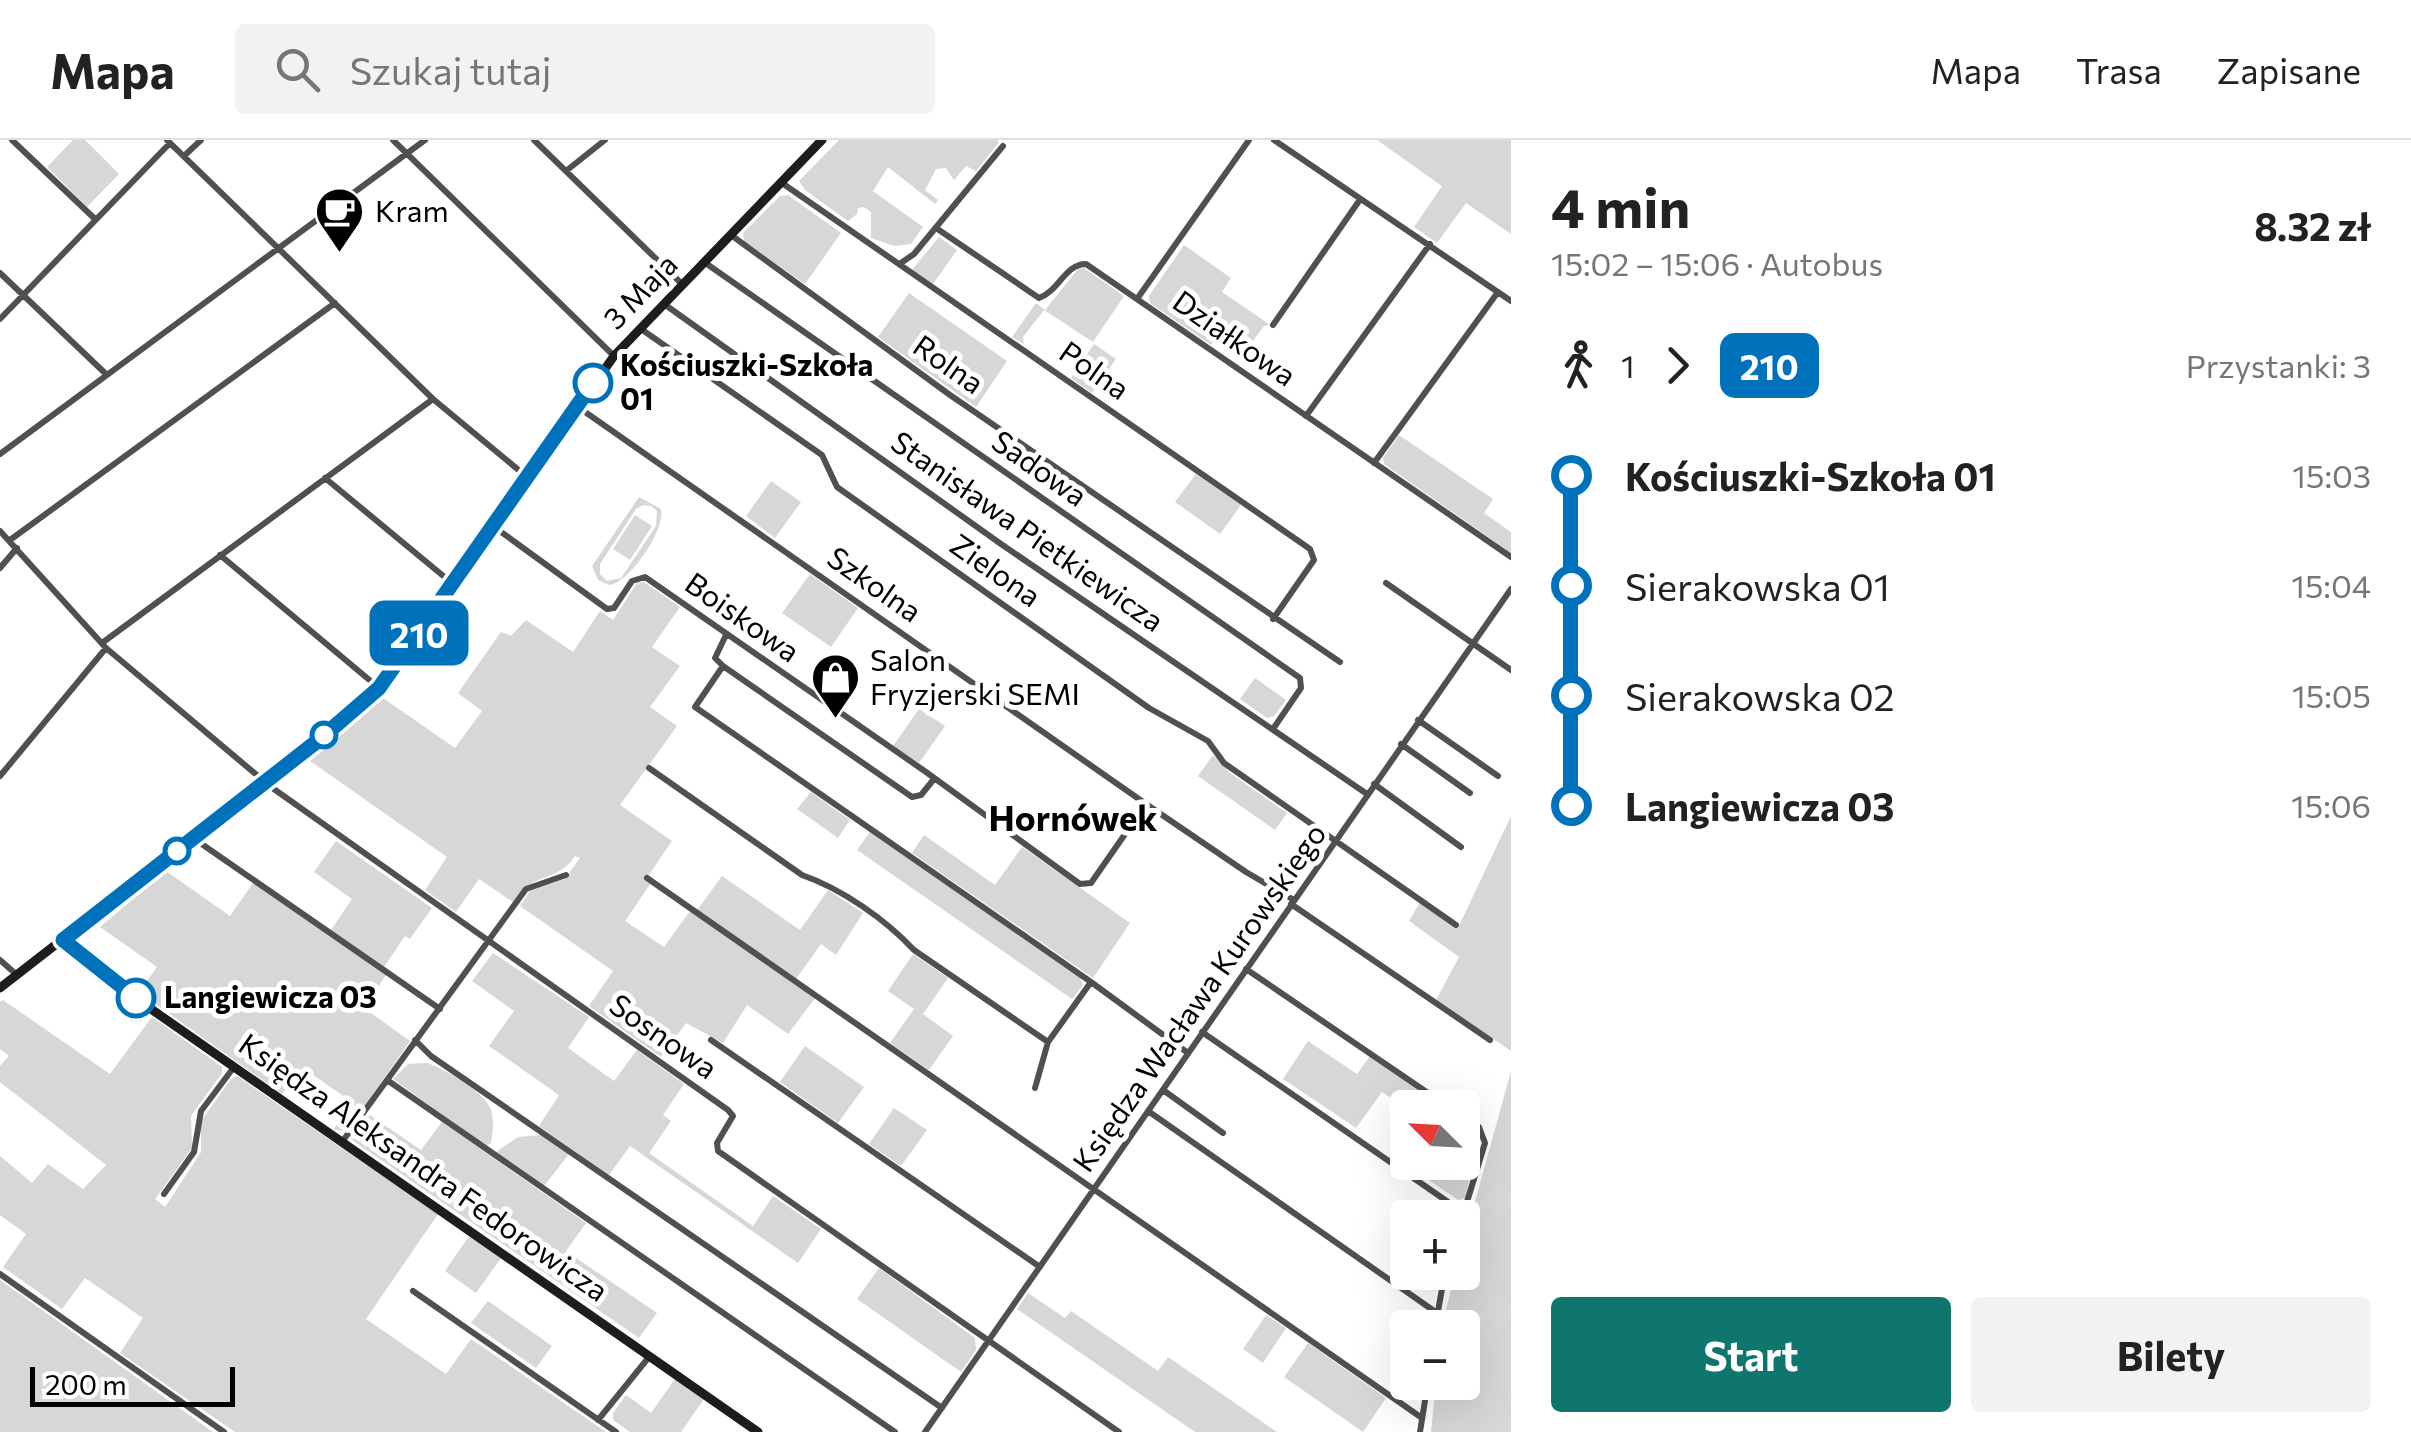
<!DOCTYPE html>
<html lang="pl">
<meta charset="utf-8">
<style>
:root{--surface:#fff;--page:#f2f2f2;--text:#222;--muted:#767676;--line:#e0e0e0;--accent:#0f766e}
body{margin:0;font-family:Commissioner,sans-serif;background:var(--page);color:var(--text);height:100vh;display:flex;flex-direction:column;font-size:38px;white-space:nowrap}
*{box-sizing:border-box;margin:0}
p{font-size:32px;color:var(--muted)}
.icon{flex:none;width:55px;height:55px;fill:none;stroke:currentColor;stroke-width:2;stroke-linecap:round;stroke-linejoin:round}
.map{position:relative;flex:1;overflow:hidden}
.panel{display:flex;flex-direction:column;background:var(--surface);width:900px}
.panel>*{flex:none}
.badge{padding:0 20px;border-radius:15px;font-size:35px;line-height:65px}
.needle{width:65px;rotate:294deg}
.tools{position:absolute;left:1390px;top:950px;display:grid;gap:20px}
.tools a{display:grid;place-items:center;width:90px;height:90px;border-radius:10px;background:var(--surface);box-shadow:0 10px 40px #0002;font-size:50px}
.scale{position:absolute;left:30px;bottom:25px;width:205px;box-sizing:border-box;padding-left:10px;border:5px solid #000;border-top:0;font-size:28px;line-height:35px;white-space:nowrap;color:#000;-webkit-text-stroke:8px #fff;paint-order:stroke}
.map>.badge{position:absolute;translate:-50% -50%;box-shadow:0 0 0 5px #fff}
.legs{display:flex;align-items:center;gap:15px;height:110px;padding:0 40px;font-size:32px}
.legs p{margin-inline-start:auto}
.summary{display:flex;align-items:center;justify-content:space-between;height:170px;padding:0 40px}
h1{font-size:55px;font-weight:700;line-height:75px}
.action{display:flex;gap:20px;margin-top:auto;padding:20px 40px}
.action a{flex:1;height:115px;border-radius:10px;background:var(--accent);color:#fff;font-size:40px;font-weight:700;line-height:115px;text-align:center}
.action a+a{background:var(--page);color:var(--text)}
ul{padding:0 40px;list-style:none}
li{display:flex;align-items:center;gap:35px;height:110px;font-size:38px}
li i{display:grid;place-items:center;width:15px;height:100%;margin:0 12px;background:currentColor}
li i::after{content:'';width:25px;height:25px;margin:-12px;border:8px solid;border-radius:50%;background:var(--surface)}
li p{margin-inline-start:auto}
li:first-child i{background:linear-gradient(#0000 50%,currentColor 0)}
li:last-child i{background:linear-gradient(currentColor 50%,#0000 0)}
header{display:flex;align-items:center;gap:60px;box-sizing:border-box;height:140px;padding:0 50px;background:var(--surface);border-bottom:2px solid var(--line)}
header strong{font-size:48px}
nav{display:flex;gap:55px;margin-inline-start:auto;font-size:35px}
.search{width:700px;height:90px;background:var(--page);display:flex;align-items:center;gap:25px;box-sizing:border-box;padding:0 35px;border-radius:10px;color:var(--muted);font-size:38px}
main{display:flex;flex:1;min-height:0}
.map>svg:first-child{display:block}
</style>
<header>
<strong>Mapa</strong>
<div class="search"><svg class="icon" aria-label="search" viewBox="0 0 24 24"><circle cx="10" cy="10" r="6"/><path d="M15 15l6 6"/></svg>Szukaj tutaj</div>
<nav><a>Mapa</a><a>Trasa</a><a>Zapisane</a></nav>
</header>
<main>
<div class="map">
<svg width="1511" height="1292" viewBox="0 0 1511 1292">
<rect width="100%" height="100%" fill="#fff"/>
<!-- green -->
<path fill="#d7d7d7" fill-rule="evenodd" d="M73,0H85L119,34L87,67L47,27Z
M839,0H997L999,2L976,31L966,26L954,40L946,28L936,29L925,50L938,60L935,64L888,27L873,51L923,87L911,104L894,106L871,98V72L864,67L858,68L857,74L848,81L805,50L799,41Z
M1377,0H1511V94L1466,63L1437,103L1414,87L1442,46Z
M788,55L841,93L805,144L744,101L743,93L780,56Z
M939,97L957,110L933,144L912,130Z
M1184,105L1231,138L1222,152L1269,184L1263,187L1247,209L1220,192L1211,205L1150,163L1149,156Z
M1084,128L1124,156L1093,202L1044,170L1023,197L1024,204L1012,197L1036,163L1045,170L1078,129Z
M909,153L1007,221L976,267L878,197Z
M1094,204L1116,219L1092,253L1071,238Z
M1399,295L1493,359L1484,373L1511,392V413L1384,324L1383,318Z
M1196,334L1241,365L1220,394L1175,362Z
M771,341L801,362L775,398L746,376Z
M639,357L661,369C666,389 629,444 609,445L598,440L592,426ZM643,365L651,366L657,371L656,386L621,438L607,441L600,434V424L636,369Z
M635,375L652,386L630,420L613,409Z
M810,434L858,468L831,507L782,473Z
M644,442L680,467L652,507L680,526L650,567L677,586L620,665L672,701L646,739L651,743L625,781L664,807L690,771L698,769L722,736L800,790L828,750L863,773L836,815L821,804L794,842L816,857L788,894L747,865L723,903L686,883L661,917L589,866L613,831L520,766L530,751L565,739L580,718L575,716C555,745 535,729 513,762L479,739L456,772L425,750L447,717L310,621L383,558L455,608L482,571L458,553L501,492L511,496L526,480L573,512L600,471L613,480L637,443Z
M1255,538L1286,560L1274,576L1267,578L1240,559Z
M919,569L945,586L919,623L893,606Z
M1213,615L1230,633L1287,673L1275,690L1198,636Z
M811,652L850,680L838,698L797,669Z
M1511,676V911L1436,860L1459,817L1409,781L1420,762L1458,788Z
M870,692L1080,838L1083,845L1072,859L857,710Z
M924,695L995,745L1022,707L1130,783L1093,838L912,713Z
M336,701L432,768L410,799L405,796L384,827L331,790L352,759L314,732Z
M166,731L230,776L253,743L386,835L364,868L410,901L347,991L333,990L352,962L306,930L303,934L298,932L282,954L139,852L157,827L100,787Z
M493,813L589,877L568,908L614,941L637,910L684,944L663,975L671,981L649,1013L753,1086L773,1056L821,1089L798,1123L630,1006L609,1035L539,986L559,955L489,906L514,871L472,841Z
M913,814L948,838L923,874L953,896L929,930L890,903L914,869L888,851Z
M3,860L110,934L152,877L222,927V933L191,976L192,1008L155,1059L165,1067L201,1012V981L231,939L237,936L438,1074L366,1179L446,1234L471,1199L606,1292H235L120,1213L143,1178L85,1138L62,1169L3,1127L26,1094L0,1075V1016L32,1043L48,1024L83,1049L106,1025L0,942V926L9,916L0,909V862Z
M1308,901L1357,934L1370,916L1445,967L1407,969L1382,952L1356,988L1283,939Z
M805,906L864,947L838,983L780,942Z
M427,923C443,928 486,953 491,970C494,980 493,993 491,1003L486,1006L393,939L408,924Z
M1511,931V1292H1431L1436,1243L1462,1242V1188L1442,1187L1455,1133L1462,1132L1463,1105Z
M894,968L927,990L901,1026L869,1004Z
M370,975L421,1010L442,982L586,1083L566,1111L657,1173L639,1198L352,1000Z
M541,995L569,1014L544,1046L496,1012L518,997Z
M1463,1008L1475,1016L1465,1058L1458,1060L1404,1023L1407,1018L1408,1022H1462Z
M469,1096L501,1118L476,1153L445,1131Z
M879,1128L975,1198L976,1210L961,1232L857,1159Z
M0,1140L213,1292H0Z
M1028,1153L1065,1178L1071,1171L1158,1231L1168,1217L1277,1292H1195L1017,1169Z
M488,1161L552,1206L536,1228L471,1183Z
M1266,1175L1286,1188L1263,1223L1243,1209Z
M1308,1203L1386,1258L1363,1292L1284,1237Z
M675,1239L704,1259L681,1292H630L613,1280V1273L626,1255L651,1273Z"/>
<g fill="none" stroke-linecap="round" stroke-linejoin="round">
<!-- street -->
<path stroke="#505050" stroke-width="6" d="M12,0L95,79
M167,0L433,259L527,337
M393,0L614,216
M534,0L683,145
M1274,0L1511,161
M184,16L201,0
M566,31L605,0
M782,43L1310,409L1314,420L1273,479
M936,88L1039,158C1059,151 1065,124 1086,124L1511,417
M731,95L950,255L1340,522
M704,122L1300,538L1301,548L1273,589
M901,123L914,114L1003,6
M0,133L107,235
M1137,159L1249,0
M664,164L1001,404L1367,654
M0,179L170,3
M1273,185L1359,61
M641,189L822,315L837,347L1149,568L1208,601L1224,623L1456,785
M578,267L1146,664L1246,732L1294,760
M1306,276L1430,104
M0,314L425,0
M1374,323L1498,152
M325,338L453,444
M493,386L607,469L614,468L632,441L645,437L926,632L1080,744L1091,743L1146,664
M0,391L106,508L271,647L728,970L733,976L717,1003L718,1011L1119,1292
M10,400L335,163
M220,415L379,548
M0,428L17,408
M1386,443L1511,530
M726,495L715,518L723,526L695,567L1091,842
M102,503L433,259
M723,526L912,657L921,655L934,639
M1418,580L1498,636
M1401,604L1470,653
M649,628L802,735C842,749 885,779 914,810L1048,902
M0,636L106,508
M1374,644L1461,707
M193,698L440,869
M647,738L1422,1278
M1291,764L1490,900
M0,820L17,835
M1246,829L1450,968
M1202,892L1464,1073
M415,900L431,916L942,1268
M711,900L1040,1127
M387,940L895,1292
M1035,948L1048,902L1091,842L1188,913
M1163,950L1223,993
M1148,971L1437,1173
M1462,976L1479,987L1485,1003L1462,1078
M342,1002L526,749L566,735
M164,1054L194,1012L201,971L234,927
M0,1134L224,1292
M413,1151L616,1292
M1435,1188L1445,1132
M598,1280L649,1217
M925,1292L1511,449
M1420,1292L1428,1242"/>
<!-- secondary -->
<path stroke="#1d1d1d" stroke-width="9" d="M63,800L81,818L151,869L758,1292
M0,848L320,599L379,548L614,216L822,0"/>
</g>
<g fill="none" stroke-linecap="round" stroke-linejoin="round">
<defs>
<path id="line-1" d="M136,858L63,800L320,599L379,548L593,243"/>
</defs>
<!-- line-1 casing -->
<use href="#line-1" stroke="#fff" stroke-width="22"/>
<!-- line-1 -->
<use href="#line-1" stroke="#0072bc" stroke-width="15"/>
</g>
<!-- icons -->
<defs>
<symbol id="cafe-pin" viewBox="-11 -11 22 30"><path d="M0 17L-7.5 6A9.5 9.5 0 1 1 7.5 6Z" fill="#000" stroke="#fff"/><path d="M-5.5-4.5H6V0H3Q3 3.5 0 3.5H-2.5Q-5.5 3.5-5.5 0ZM3-3.2v2h1.7v-2ZM-6 4.5H4V6H-6Z" fill="#fff"/></symbol>
<symbol id="shop-pin" viewBox="-11 -11 22 30"><path d="M0 17L-7.5 6A9.5 9.5 0 1 1 7.5 6Z" fill="#000" stroke="#fff"/><path d="M-5-2.5h2.3a2.7 3.5 0 0 1 5.4 0H5L5.5 6h-11ZM-1.5-2.5h3a1.5 2.3 0 0 0-3 0Z" fill="#fff"/></symbol>
</defs>
<g fill-rule="evenodd">
<use href="#cafe-pin" x="312" y="44" width="55" height="75"/>
<use href="#shop-pin" x="808" y="510" width="55" height="75"/>
</g>
<!-- markers -->
<g fill="#fff" stroke="#0072bc" stroke-width="5">
<circle cx="593" cy="243" r="18"/>
<circle cx="324" cy="595" r="12"/>
<circle cx="177" cy="711" r="12"/>
<circle cx="136" cy="858" r="18"/>
</g>
<g text-anchor="middle" stroke-width="10" stroke-linejoin="round" paint-order="stroke">
<!-- poi labels -->
<g font-size="30" fill="#000" stroke="#fff" text-anchor="start">
<text x="375" y="82">Kram</text>
<text x="870" y="531">Salon<tspan x="870" dy="34">Fryzjerski SEMI</tspan></text>
</g>
<!-- street labels -->
<g font-size="30" fill="#000" stroke="#fff">
<text transform="translate(641 152) rotate(-46)" y="10">3 Maja</text>
<text transform="translate(1234 199) rotate(35)" y="10">Działkowa</text>
<text transform="translate(948 225) rotate(35)" y="10">Rolna</text>
<text transform="translate(1094 231) rotate(35)" y="10">Polna</text>
<text transform="translate(1039 329) rotate(35)" y="10">Sadowa</text>
<text transform="translate(1027 392) rotate(35)" y="10">Stanisława Pietkiewicza</text>
<text transform="translate(995 431) rotate(35)" y="10">Zielona</text>
<text transform="translate(874 445) rotate(35)" y="10">Szkolna</text>
<text transform="translate(742 478) rotate(35)" y="10">Boiskowa</text>
<text transform="translate(1200 858) rotate(-55)" y="10">Księdza Wacława Kurowskiego</text>
<text transform="translate(663 897) rotate(35)" y="10">Sosnowa</text>
<text transform="translate(423 1028) rotate(35)" y="10">Księdza Aleksandra Fedorowicza</text>
</g>
<!-- stop labels -->
<g font-size="30" font-weight="bold" fill="#000" stroke="#fff" text-anchor="start">
<text x="620" y="236">Kościuszki-Szkoła<tspan x="620" dy="34">01</tspan></text>
<text x="164" y="868">Langiewicza 03</text>
</g>
<!-- quarter labels -->
<g font-size="35" font-weight="bold" fill="#000" stroke="#fff">
<text x="1073" y="691">Hornówek</text>
</g>
</g>
</svg>
<div class="tools">
<a><svg class="needle" viewBox="-14 -14 28 28"><path d="M0-13l5 13h-10z" fill="#e53935"/><path d="M0 13l5-13h-10z" fill="#767676"/></svg></a>
<a>+</a>
<a>−</a>
</div>
<div class="scale">200 m</div>
<b class="badge" style="left:419px;top:493px;background:#0072bc;color:#fff">210</b>
</div>
<section class="panel">
<div class="summary"><div><h1>4 min</h1><p>15:02 – 15:06 · Autobus</p></div><b>8.32 zł</b></div>
<div class="legs"><svg class="icon" aria-label="walk" viewBox="0 0 24 24"><circle cx="13" cy="4" r="2"/><path d="M13 8l-2 6 4 7M11 14l-3 7M7 12l3-4h3l4 4"/></svg>1<svg class="icon" aria-label="forward" viewBox="0 0 24 24"><path d="M9 5l7 7-7 7"/></svg><b class="badge" style="background:#0072bc;color:#fff">210</b><p>Przystanki: 3</p></div>
<ul>
<li><i style="color:#0072bc"></i><b>Kościuszki-Szkoła 01</b><p>15:03</p></li>
<li><i style="color:#0072bc"></i><span>Sierakowska 01</span><p>15:04</p></li>
<li><i style="color:#0072bc"></i><span>Sierakowska 02</span><p>15:05</p></li>
<li><i style="color:#0072bc"></i><b>Langiewicza 03</b><p>15:06</p></li>
</ul>
<div class="action"><a>Start</a><a>Bilety</a></div>
</section>
</main>
